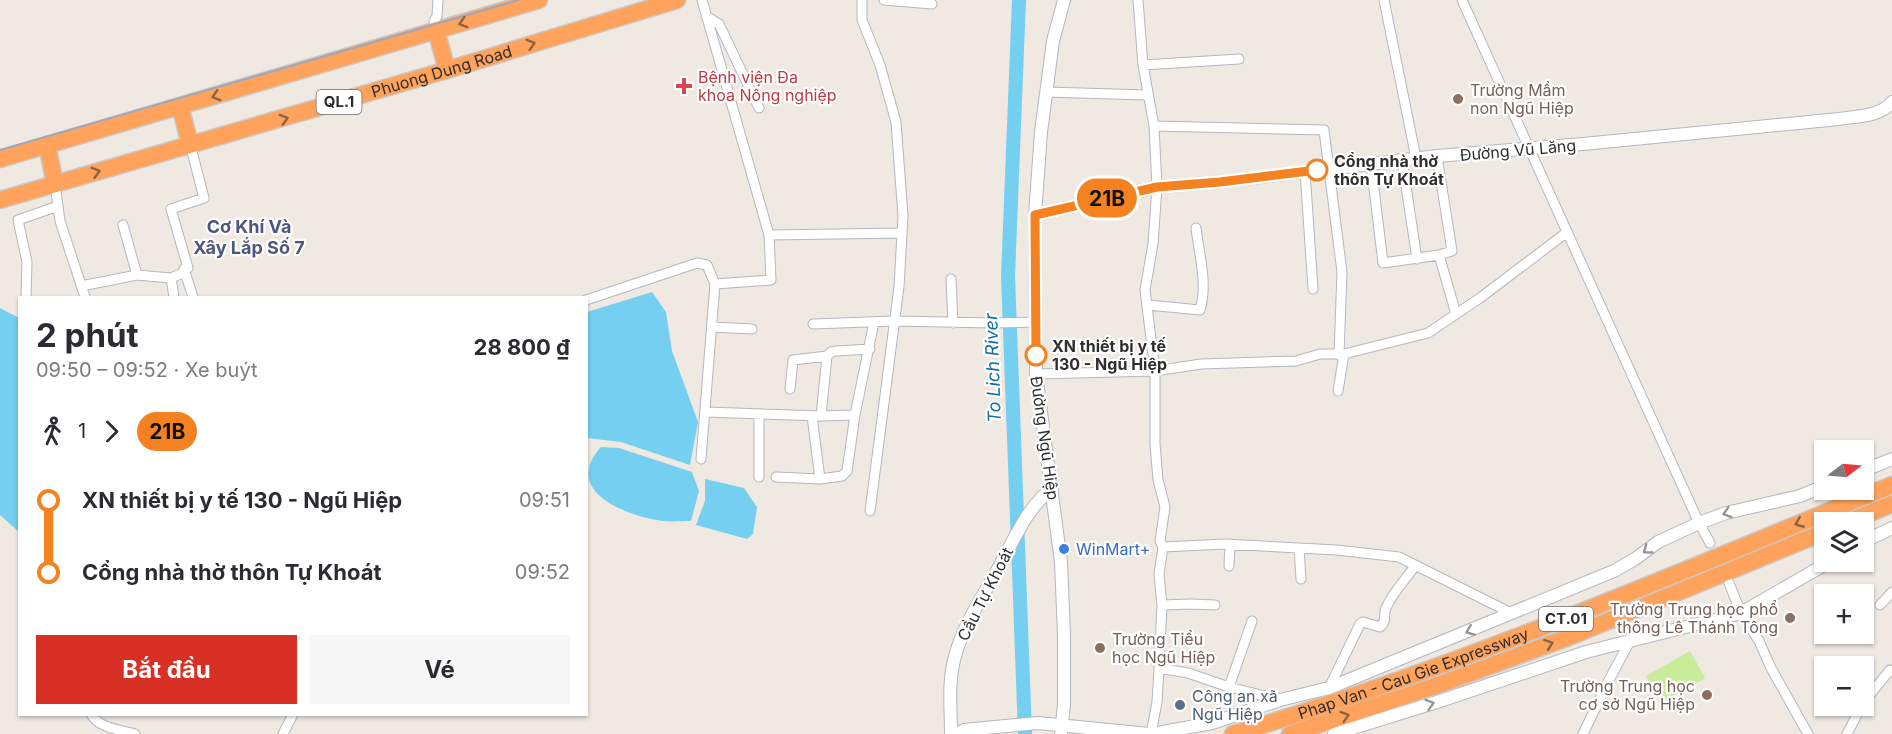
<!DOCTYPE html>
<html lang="vi">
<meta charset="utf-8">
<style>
:root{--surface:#fff;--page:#f7f7f7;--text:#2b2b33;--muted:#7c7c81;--accent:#d93025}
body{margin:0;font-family:Inter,sans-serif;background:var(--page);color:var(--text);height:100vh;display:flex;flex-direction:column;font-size:22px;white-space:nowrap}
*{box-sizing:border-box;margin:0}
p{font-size:20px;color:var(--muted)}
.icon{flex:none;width:33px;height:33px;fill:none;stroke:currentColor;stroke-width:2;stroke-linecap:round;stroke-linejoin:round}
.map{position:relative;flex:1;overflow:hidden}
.panel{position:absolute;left:18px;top:296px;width:570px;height:420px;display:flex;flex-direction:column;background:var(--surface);border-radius:0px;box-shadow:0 2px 4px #0004}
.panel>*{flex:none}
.badge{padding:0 12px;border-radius:20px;font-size:21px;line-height:39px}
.needle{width:39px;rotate:74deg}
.controls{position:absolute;left:1814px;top:440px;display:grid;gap:12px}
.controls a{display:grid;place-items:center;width:60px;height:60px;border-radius:0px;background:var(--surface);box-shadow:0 2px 4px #0004;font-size:30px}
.map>.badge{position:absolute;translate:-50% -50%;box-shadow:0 0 0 3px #fff}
.legs{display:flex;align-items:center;gap:9px;height:66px;padding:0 18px;font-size:20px}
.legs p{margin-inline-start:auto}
.summary{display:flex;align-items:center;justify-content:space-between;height:102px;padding:0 18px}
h1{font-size:33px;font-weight:700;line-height:45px}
.action{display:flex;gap:12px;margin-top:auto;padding:12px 18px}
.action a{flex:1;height:69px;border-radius:0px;background:var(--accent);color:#fff;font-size:24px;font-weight:700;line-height:69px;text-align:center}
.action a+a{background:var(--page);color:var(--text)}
ul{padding:0 18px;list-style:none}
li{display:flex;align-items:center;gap:21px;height:72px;font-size:22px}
li i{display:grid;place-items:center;width:9px;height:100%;margin:0 8px;background:currentColor}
li i::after{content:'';width:15px;height:15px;margin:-8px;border:4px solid;border-radius:50%;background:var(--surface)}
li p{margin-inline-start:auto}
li:first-child i{background:linear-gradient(#0000 50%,currentColor 0)}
li:last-child i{background:linear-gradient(currentColor 50%,#0000 0)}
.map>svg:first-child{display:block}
</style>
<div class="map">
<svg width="1892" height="734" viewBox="0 0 1892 734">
<rect width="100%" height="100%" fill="#efe9e1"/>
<!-- pitch -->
<path fill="#c9ec9a" d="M1690,651L1705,678L1661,703L1646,676Z"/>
<!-- water -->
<path fill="#75cff0" d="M652,292L666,312L672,351L698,422L690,465L621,442L587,438V312Z
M0,308L19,318V532L0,515Z
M601,447L619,448L692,472L699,491L691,521C682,521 672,522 663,521C626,516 561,491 601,447Z
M705,479L744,488L757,507L753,534L747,539L696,525L705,501Z"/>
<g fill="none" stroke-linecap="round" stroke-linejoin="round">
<!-- river -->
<path stroke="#75cff0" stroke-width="14" d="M1019,0L1008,276L1025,734"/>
<defs>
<path id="street" d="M862,0V20L880,65L896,122L903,216L899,287L870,511
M884,0L932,4
M1138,0L1143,65L1154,126L1157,187L1153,244L1145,290L1155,371V444L1158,480L1165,507L1160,541L1163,547L1159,574L1162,605L1159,668L1157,702L1151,734
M1384,0L1416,158
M1462,0L1699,523L1710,543
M706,16L719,24L759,108
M436,30L434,21L437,16L438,0
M1143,65L1239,59
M1046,92L1147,95
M1154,126L1324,130L1342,272L1339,355
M190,144L204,198L171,209L188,268L184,269L193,297
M1402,160L1417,259
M1371,164L1383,263L1439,255L1452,251L1437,156
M1305,171L1313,289
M55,184L60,221L85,297
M123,225L137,275L171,278L185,272
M769,235L902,233
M1439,255L1456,314
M171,278L174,297
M951,279L953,323
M81,286L137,275
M26,297L27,262L18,220L58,206
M586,300L697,263L707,265L715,284L771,280L769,235L702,0
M1148,305L1200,310C1208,284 1199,254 1196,228
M813,324L894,321L993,323L1037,322
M712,327L752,329
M1036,374L1155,371L1201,364L1296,361L1320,354H1344L1428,333L1480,298L1566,233
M790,389L793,360L827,356
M1338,391L1344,354
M706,412L821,416L827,356L831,352L836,351L870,349
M821,416L855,415L874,322
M701,459L715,284
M759,477V414
M776,477L820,479L812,416
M820,479L842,476L847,471L855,415
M1163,547L1225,544L1337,550L1399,557L1513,614
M1299,548L1301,579
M1229,566L1230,544
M1729,583L1741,613L1759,641L1771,668L1808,734
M1162,605L1191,604L1215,605
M1880,605L1892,592
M1159,668L1188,673L1229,687L1280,700
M1229,687L1252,621
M1329,688L1360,624L1363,622L1380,627C1388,620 1382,614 1387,606C1394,591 1406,579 1415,566
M1863,703L1890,670L1892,671
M91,714C98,728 121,730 135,734
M283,734L293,714
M1583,734L1609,680L1630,641
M1847,734L1862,705"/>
<path id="secondary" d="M1035,215L1157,187L1220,182L1437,156L1583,144L1839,119C1856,116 1880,117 1892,102
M1863,471L1892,459
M1863,542L1892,528
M951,734C951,709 948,685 954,660C962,627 982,598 998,569C1014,540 1026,509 1052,488
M956,734L964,730L1038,723L1149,734
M1061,734L1064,704V635L1061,562L1036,374L1035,215L1041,132L1053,41L1064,0
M1152,734L1212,723L1280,700L1329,688L1614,571L1635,559L1658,542L1699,523L1726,513L1800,496L1824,486
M1334,734L1440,701L1586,652L1741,613L1831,561"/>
<g id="highway">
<path d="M436,30L447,70"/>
<path d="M180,106L190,144"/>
<path d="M47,145L55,184"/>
<path d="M0,159L539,0"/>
<path id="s1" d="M0,200L447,70L677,0"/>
<path d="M1848,522L1892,504"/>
<path id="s2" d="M1233,734C1459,667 1674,575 1892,485"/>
<path d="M1290,734L1441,684L1569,637L1824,532"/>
</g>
</defs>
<!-- street casing -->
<use href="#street" stroke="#b4b7c1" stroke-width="11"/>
<!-- secondary casing -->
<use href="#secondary" stroke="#b4b7c1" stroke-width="14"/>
<!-- highway casing -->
<use href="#highway" stroke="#c9c9c9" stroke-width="19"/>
<!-- street -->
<use href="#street" stroke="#fff" stroke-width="9"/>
<!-- secondary -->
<use href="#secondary" stroke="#fff" stroke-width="12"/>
<!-- highway -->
<use href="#highway" stroke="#ffa35c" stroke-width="16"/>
<!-- rail -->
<path stroke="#a3a6b8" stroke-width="2" d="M0,150L519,0"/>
</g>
<!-- one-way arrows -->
<defs><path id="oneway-chevron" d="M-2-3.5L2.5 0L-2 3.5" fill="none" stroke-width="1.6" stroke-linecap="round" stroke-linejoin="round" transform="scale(1.5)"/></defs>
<g stroke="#8c6343">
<use href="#oneway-chevron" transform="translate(463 23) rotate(163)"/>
<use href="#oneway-chevron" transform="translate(531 44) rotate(-17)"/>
<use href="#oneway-chevron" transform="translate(216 96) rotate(164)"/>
<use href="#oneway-chevron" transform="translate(284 119) rotate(-16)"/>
<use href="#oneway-chevron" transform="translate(96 172) rotate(-16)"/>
<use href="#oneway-chevron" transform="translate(1799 523) rotate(158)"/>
<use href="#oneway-chevron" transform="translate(1549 644) rotate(-20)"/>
<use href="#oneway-chevron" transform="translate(1345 716) rotate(-18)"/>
</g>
<g stroke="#969696">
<use href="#oneway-chevron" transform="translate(1727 513) rotate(163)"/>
<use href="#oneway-chevron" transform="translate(1647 550) rotate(144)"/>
<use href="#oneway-chevron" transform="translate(1470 631) rotate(158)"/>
<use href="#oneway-chevron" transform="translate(1430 704) rotate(-17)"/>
</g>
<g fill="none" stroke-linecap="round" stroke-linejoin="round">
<defs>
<path id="line-1" d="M1036,355L1035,215L1157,187L1220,182L1317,170"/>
</defs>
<!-- line-1 casing -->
<use href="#line-1" stroke="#fff" stroke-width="14"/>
<!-- line-1 -->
<use href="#line-1" stroke="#f58220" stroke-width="9"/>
</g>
<!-- markers -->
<path fill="#e0444e" stroke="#fff" stroke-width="2" d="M681 77h6v6h6v6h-6v6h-6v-6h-6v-6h6z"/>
<g fill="#8d6e63" stroke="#fff" stroke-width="2">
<circle cx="1458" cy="99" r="6"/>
<circle cx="1790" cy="618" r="6"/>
<circle cx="1100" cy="648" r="6"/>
<circle cx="1707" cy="695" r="6"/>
</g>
<g fill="#fff" stroke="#f58220" stroke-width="3">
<circle cx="1317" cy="170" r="10"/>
<circle cx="1036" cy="355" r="10"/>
</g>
<circle fill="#3f7fe0" stroke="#fff" stroke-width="2" cx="1064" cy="549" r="6"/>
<circle fill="#5c6f8a" stroke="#fff" stroke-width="2" cx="1180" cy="705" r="6"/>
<g text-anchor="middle" stroke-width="4.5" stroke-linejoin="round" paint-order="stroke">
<!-- shield labels -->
<g fill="#fff" stroke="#6d6d6d" stroke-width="1.5">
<rect x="316.5" y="90" width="45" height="24" rx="4.5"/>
<rect x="1539" y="607" width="54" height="24" rx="4.5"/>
</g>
<g font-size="15" font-weight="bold" fill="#2e2e2e">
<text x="339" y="107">QL.1</text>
<text x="1566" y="624">CT.01</text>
</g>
<!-- street labels -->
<g font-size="16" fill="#2e2e2e" stroke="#fff">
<text dy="6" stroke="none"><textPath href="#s1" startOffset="460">Phuong Dung Road</textPath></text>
<text transform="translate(1518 150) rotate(-5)" y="6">Đường Vũ Lăng</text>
<text transform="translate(1045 438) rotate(82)" y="6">Đường Ngũ Hiệp</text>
<text transform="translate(985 594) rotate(-63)" y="6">Cầu Tự Khoát</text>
<text dy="6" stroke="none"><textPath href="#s2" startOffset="190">Phap Van - Cau Gie Expressway</textPath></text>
</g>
<!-- health labels -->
<g font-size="16" fill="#be3a42" stroke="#fff" text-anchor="start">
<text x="698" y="83">Bệnh viện Đa<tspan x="698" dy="18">khoa Nông nghiệp</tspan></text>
</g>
<!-- education labels -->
<g font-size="16" fill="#785e54" stroke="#fff" text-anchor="start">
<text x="1470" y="96">Trường Mầm<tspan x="1470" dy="18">non Ngũ Hiệp</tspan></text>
<text x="1778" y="615" text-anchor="end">Trường Trung học phổ<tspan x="1778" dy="18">thông Lê Thánh Tông</tspan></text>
<text x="1112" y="645">Trường Tiểu<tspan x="1112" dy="18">học Ngũ Hiệp</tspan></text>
<text x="1695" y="692" text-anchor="end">Trường Trung học<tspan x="1695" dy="18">cơ sở Ngũ Hiệp</tspan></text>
</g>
<!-- stop labels -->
<g font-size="16" font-weight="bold" fill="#2e2e2e" stroke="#fff" text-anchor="start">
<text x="1334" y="167">Cổng nhà thờ<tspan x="1334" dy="18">thôn Tự Khoát</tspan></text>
<text x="1052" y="352">XN thiết bị y tế<tspan x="1052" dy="18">130 - Ngũ Hiệp</tspan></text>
</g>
<!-- shop labels -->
<g font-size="16" fill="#366cbe" stroke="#fff" text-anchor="start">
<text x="1076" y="555">WinMart+</text>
</g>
<!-- service labels -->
<g font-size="16" fill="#4e5e75" stroke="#fff" text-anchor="start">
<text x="1192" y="702">Công an xã<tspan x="1192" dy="18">Ngũ Hiệp</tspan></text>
</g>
<!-- neighbourhood labels -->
<g font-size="18" font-weight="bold" fill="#4d5680" stroke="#fff">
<text x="249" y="233">Cơ Khí Và<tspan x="249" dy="21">Xây Lắp Số 7</tspan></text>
</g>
<!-- water labels -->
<g font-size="18" font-style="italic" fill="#0d6fa3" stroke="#fff">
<text transform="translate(993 368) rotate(-92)" y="6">To Lich River</text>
</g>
</g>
</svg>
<div class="controls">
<a><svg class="needle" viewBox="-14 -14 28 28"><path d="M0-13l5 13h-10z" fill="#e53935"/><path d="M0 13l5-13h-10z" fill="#7c7c81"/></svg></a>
<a><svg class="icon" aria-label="layers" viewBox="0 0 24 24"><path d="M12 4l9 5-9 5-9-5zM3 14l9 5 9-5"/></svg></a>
<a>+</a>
<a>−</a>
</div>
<b class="badge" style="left:1107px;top:198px;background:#f58220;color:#111">21B</b>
<section class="panel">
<div class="summary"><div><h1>2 phút</h1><p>09:50 – 09:52 · Xe buýt</p></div><b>28 800 ₫</b></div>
<div class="legs"><svg class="icon" aria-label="walk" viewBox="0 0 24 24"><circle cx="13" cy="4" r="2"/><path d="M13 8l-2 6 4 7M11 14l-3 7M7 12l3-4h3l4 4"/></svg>1<svg class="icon" aria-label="forward" viewBox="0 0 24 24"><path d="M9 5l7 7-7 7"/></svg><b class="badge" style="background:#f58220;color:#111">21B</b></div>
<ul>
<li><i style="color:#f58220"></i><b>XN thiết bị y tế 130 - Ngũ Hiệp</b><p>09:51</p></li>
<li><i style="color:#f58220"></i><b>Cổng nhà thờ thôn Tự Khoát</b><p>09:52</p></li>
</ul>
<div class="action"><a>Bắt đầu</a><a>Vé</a></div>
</section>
</div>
